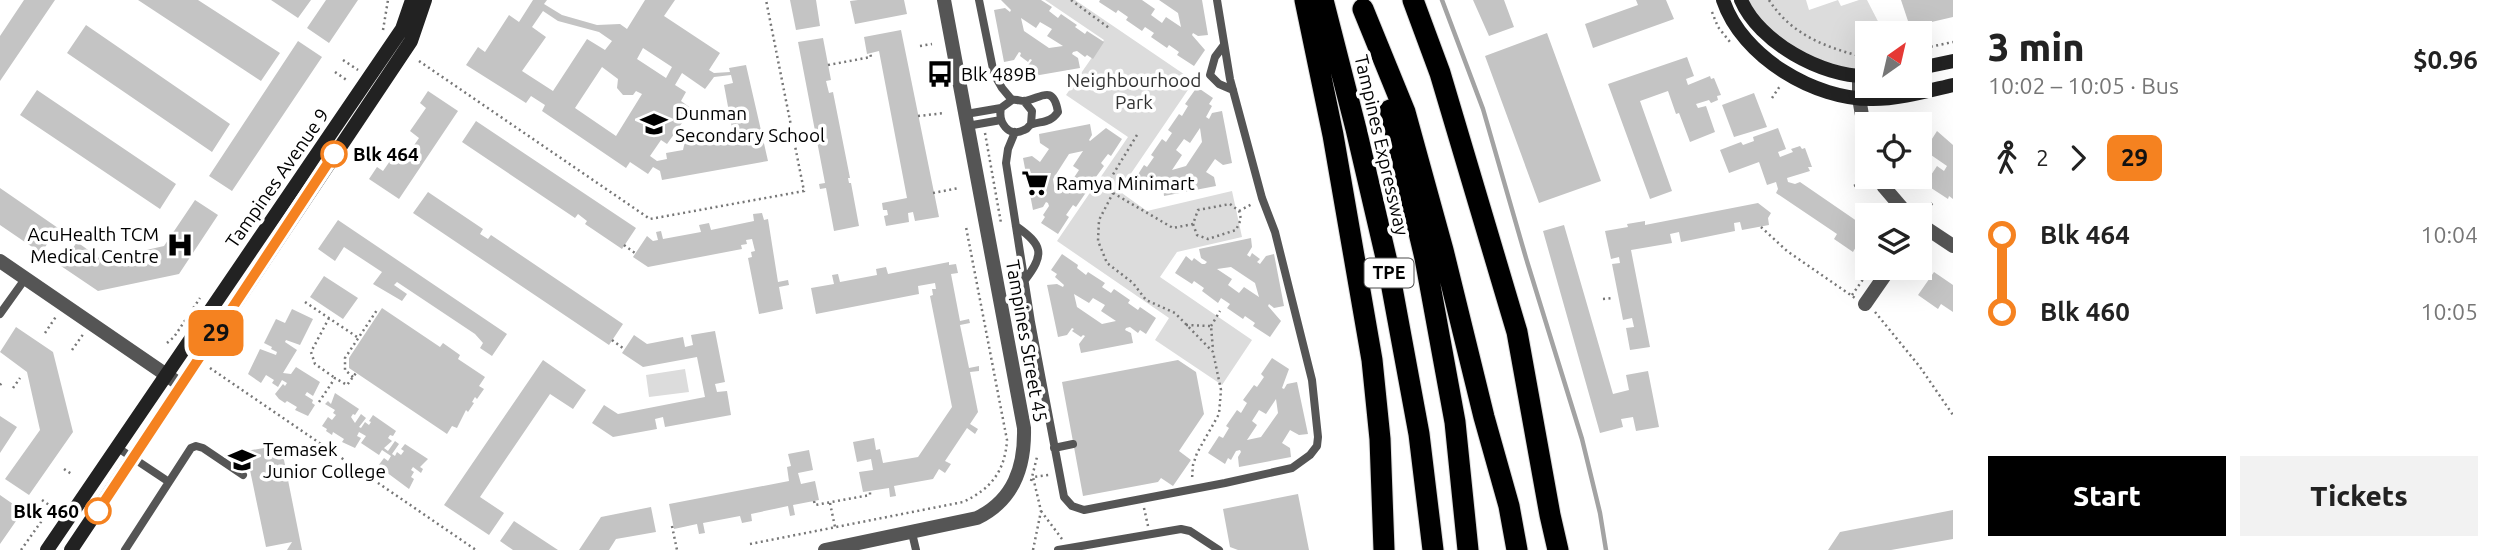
<!DOCTYPE html>
<meta charset="utf-8">
<style>
:root{--surface:#fff;--page:#f2f2f2;--text:#222;--muted:#767676;--accent:#000}
body{margin:0;font-family:Ubuntu,sans-serif;background:var(--page);color:var(--text);height:100vh;display:flex;flex-direction:column;font-size:26px;white-space:nowrap}
*{box-sizing:border-box;margin:0}
p{font-size:23px;color:var(--muted)}
.icon{flex:none;width:38px;height:38px;fill:none;stroke:currentColor;stroke-width:2;stroke-linecap:round;stroke-linejoin:round}
.map{position:relative;flex:1;overflow:hidden}
.panel{display:flex;flex-direction:column;background:var(--surface);width:560px}
.panel>*{flex:none}
.badge{padding:0 14px;border-radius:10px;font-size:24px;line-height:46px}
.needle{width:46px;rotate:34deg}
.fabs{position:absolute;left:1855px;top:21px;display:grid;gap:14px}
.fabs a{display:grid;place-items:center;width:77px;height:77px;border-radius:0px;background:var(--surface);box-shadow:0 7px 28px #0002;font-size:35px}
.map>.badge{position:absolute;translate:-50% -50%;box-shadow:0 0 0 4px #fff}
.legs{display:flex;align-items:center;gap:10px;height:77px;padding:0 35px;font-size:23px}
.legs p{margin-inline-start:auto}
.overview{display:flex;align-items:center;justify-content:space-between;height:119px;padding:0 35px}
h1{font-size:38px;font-weight:800;line-height:52px}
.cta{display:flex;gap:14px;margin-top:auto;padding:14px 35px}
.cta a{flex:1;height:80px;border-radius:0px;background:var(--accent);color:#fff;font-size:28px;font-weight:800;line-height:80px;text-align:center}
.cta a+a{background:var(--page);color:var(--text)}
ul{padding:0 35px;list-style:none}
li{display:flex;align-items:center;gap:24px;height:77px;font-size:26px}
li i{display:grid;place-items:center;width:10px;height:100%;margin:0 9px;background:currentColor}
li i::after{content:'';width:18px;height:18px;margin:-9px;border:5px solid;border-radius:50%;background:var(--surface)}
li p{margin-inline-start:auto}
li:first-child i{background:linear-gradient(#0000 50%,currentColor 0)}
li:last-child i{background:linear-gradient(currentColor 50%,#0000 0)}
main{display:flex;flex:1;min-height:0}
.map>svg:first-child{display:block}
</style>
<main>
<div class="map">
<svg width="1953" height="550" viewBox="0 0 1953 550">
<rect width="100%" height="100%" fill="#fff"/>
<!-- green -->
<path fill="#dcdcdc" d="M1045,0H1075L1194,81L1119,191L1147,211L1232,191L1242,237L1177,252L1160,277L1252,340L1222,385L1155,340L1169,318L1057,241L1128,137L1066,95L1104,40Z
M1748,0H1806L1809,10L1838,0L1841,6L1859,0H1867L1884,33H1867V74L1858,75L1792,51L1765,30Z
M685,369L689,392L649,397L646,375Z"/>
<g fill="none" stroke-linecap="round" stroke-linejoin="round">
<!-- stream -->
<path stroke="#a3a3a3" stroke-width="4.5" d="M1442,0L1483,109L1526,258L1582,439L1600,513L1606,550"/>
</g>
<!-- building -->
<path fill="#c4c4c4" fill-rule="evenodd" d="M24,0H55L0,81V36Z
M138,0H198L280,53L261,81Z
M271,0H311L298,18Z
M326,0H358L329,43L307,28Z
M533,0H547L544,4L562,15L597,25L620,24L627,29L645,0H675L664,16L720,53L709,70L714,73L730,72L729,68L746,65L768,161L662,180L660,171L653,167L648,174L630,162L626,168L542,111L545,105L531,96L526,103L466,65L478,47L485,52L509,15L519,22ZM543,11L558,21L599,32L612,41L605,50L587,39L553,91L522,71L546,37L532,27ZM643,48L672,67L666,78L637,59ZM602,67L618,79L617,88L623,95H633L636,91L642,94L616,136L575,108ZM682,73L705,89L714,77L731,75L733,83L724,85L734,139L704,145L700,139L692,137L685,141L683,150L666,153L667,159L657,161L650,156L661,140L667,144L692,109L681,101L686,92L675,85Z
M790,0H816L820,26L796,30Z
M858,0H904L907,14L855,24L850,1Z
M1001,0H1041L1052,7L1049,11L1058,18L1061,14L1077,25L1075,27L1085,34L1087,31L1104,42L1093,59L1087,55L1085,57L1077,51L1073,52L1072,54L1078,58L1080,68L1028,77L1026,68L1032,60L1030,59L1028,62L1020,56L1021,53L1019,52L1014,60L1004,62L994,10L1005,8L1010,12L1011,10ZM1021,18L1036,28L1040,22L1052,29L1047,36L1063,46L1049,48L1024,31Z
M1100,0H1142L1155,9L1151,15L1162,23L1166,17L1181,27L1178,13L1159,0H1202L1208,35L1198,36L1193,33L1192,35L1205,50L1194,66L1177,55L1179,52L1169,45L1167,48L1151,37L1154,33L1145,27L1142,31L1126,20L1128,17L1118,10L1116,13L1099,2Z
M1473,0H1504L1514,27L1489,36Z
M1636,0H1666L1674,19L1593,48L1585,24L1638,5Z
M1901,0H1953V17L1910,27Z
M86,25L230,124L212,152L67,53Z
M901,30L939,217L915,221L913,212L908,213L909,222L886,226L884,216L888,215L887,210H883L882,203L907,198L879,51L867,54L864,37Z
M1547,33L1601,181L1539,203L1485,56Z
M823,38L831,80L826,81L829,93L833,92L850,178H848L849,183H851L859,226L834,231L826,188L820,189L819,184L825,183L798,42Z
M298,41L322,57L232,191L209,176Z
M1687,57L1694,76L1686,79L1688,85L1710,76L1711,79L1714,78L1721,95L1717,96L1718,100L1711,103L1709,100L1696,104L1698,108L1706,106L1715,132L1690,142L1679,113L1676,114L1668,91L1640,101L1672,191L1650,199L1608,84Z
M1197,87L1213,98L1209,104L1212,106L1206,117L1209,119L1212,113L1222,111L1232,163L1223,165L1215,159L1206,172L1214,177L1216,186L1164,196L1163,187L1166,181L1164,180L1149,193L1133,182L1144,165L1147,167L1154,157L1151,155L1162,139L1166,142L1172,133L1168,130L1179,114L1182,116L1188,106L1185,104ZM1200,128L1202,142L1186,166L1172,170L1182,155L1176,150L1184,139L1190,143Z
M37,90L176,184L160,209L20,115Z
M428,91L458,111L399,199L369,179L377,167L383,171L399,148L408,154L419,138L410,131L426,108L420,103Z
M1754,93L1767,127L1734,137L1722,105Z
M476,121L636,228L622,249L585,224L587,221L578,214L575,218L462,142Z
M1090,124L1092,135L1089,140L1090,141L1106,128L1122,139L1111,156L1108,154L1101,163L1104,166L1093,181L1089,179L1083,188L1087,191L1076,207L1073,205L1066,215L1069,217L1058,234L1041,223L1045,217L1043,215L1049,206L1048,203L1046,202L1043,207L1033,210L1023,158L1032,156L1040,162L1049,149L1040,143L1039,134ZM1083,151L1073,166L1079,170L1071,182L1065,178L1055,192L1053,179L1069,154Z
M1778,128L1786,149L1778,152L1780,157L1793,152L1791,149L1800,146L1802,149L1805,148L1812,167H1808L1810,171L1787,178L1788,182L1795,184L1800,182L1867,228L1853,252L1834,239L1837,234L1776,193L1778,189L1776,182L1767,185L1759,162L1729,173L1720,150L1741,142L1743,145L1754,141L1753,137Z
M1937,131L1953,145V199L1949,196L1948,199L1925,184L1937,166L1944,171L1947,166L1931,155L1929,157L1923,153Z
M0,188L58,228L41,253L0,225Z
M428,192L483,229L480,234L488,239L491,235L623,324L609,345L413,213Z
M195,200L218,215L179,274L98,291L61,266L77,242L102,260L164,246Z
M1758,203L1771,213L1768,218L1769,225L1742,230L1740,222L1734,223L1735,231L1681,242L1679,232L1670,234L1672,243L1631,250L1650,347L1630,350L1626,328L1634,327L1632,318L1623,320L1612,264L1620,263L1619,257L1611,259L1605,231L1628,227L1627,224L1645,221V225Z
M762,213L764,220L768,219L778,282L788,280L789,285L779,287L783,309L759,314L748,258L752,257L751,252L755,251L752,239L746,240L747,244L741,245L742,249L648,267L633,257L647,236L653,241L658,240L656,232L661,231L663,239L701,232L699,225L709,223L711,230L754,221L753,214Z
M338,220L507,334L492,356L480,348L483,343L475,334L397,282L394,285L407,294L402,301L373,284L382,272L344,247L335,261L318,249Z
M1564,225L1613,394L1629,390L1626,375L1648,371L1659,427L1636,431L1633,417L1621,419L1623,427L1600,433L1543,231Z
M1251,238L1252,247L1247,255L1250,257L1252,253L1260,259L1257,262L1260,264L1266,256L1274,254L1284,306L1274,308L1269,304L1268,306L1281,321L1270,337L1253,326L1255,323L1245,316L1243,319L1227,308L1230,304L1221,298L1218,303L1202,291L1204,288L1194,281L1192,284L1175,273L1186,256L1192,261L1194,258L1202,264H1205L1207,262L1201,258L1199,249ZM1231,267L1255,283L1259,297L1244,287L1239,293L1228,285L1232,279L1217,269Z
M1062,254L1078,265L1077,268L1086,275L1088,272L1105,283L1102,287L1111,293L1114,289L1130,300L1128,303L1138,310L1140,307L1156,318L1146,334L1140,330L1138,333L1130,327L1126,328L1125,330L1131,333L1133,343L1081,353L1079,344L1085,336L1083,335L1081,337L1072,331L1074,329L1072,328L1067,335L1058,337L1047,285L1057,284L1063,287L1064,285L1055,277L1057,274L1051,270ZM1074,294L1089,303L1093,298L1105,305L1101,311L1116,321L1102,324L1077,307Z
M949,262V265L956,264L958,273L951,274L960,321L969,319L970,323L960,325L969,368L979,366V371L970,372L978,412L970,424L978,429L975,434L967,428L945,461L951,464L945,473L939,469L933,479L894,486L896,496L890,497L889,488L863,492L859,472L873,470L871,459L857,462L853,442L874,438L876,450L880,449L883,463L918,457L952,407L930,296L933,295L932,289H936L935,283L918,286L919,294L816,314L811,288L834,284L832,275L838,274L840,282L877,275L876,269L886,267L888,274Z
M1934,272L1953,285V312L1941,304L1938,309L1918,295Z
M324,276L358,298L343,319L310,297Z
M382,308L440,347L443,343L460,355L458,359L485,377L479,386L484,389L477,399L475,397L472,402L474,403L468,412L466,410L457,428L452,426L447,434L349,368V358Z
M292,309L313,319L300,345L286,340L285,342L297,350L283,373L291,374L296,367L320,382L313,396L307,392L305,395L313,400L312,403L315,405L308,416L295,410L297,407L287,401L285,403L279,399L275,394L283,384L285,386L287,383L282,380L278,387L272,383L274,380L266,375L261,383L248,374L260,349L276,355L277,352L271,349L272,347L264,343L276,319L285,323Z
M16,327L53,352L73,432L29,495L5,479L40,430L27,372L0,352Z
M715,331L725,382L715,384L717,392L727,391L731,415L665,427L663,417L655,419L657,429L613,437L592,423L604,405L618,414L705,397L697,357L643,367L622,353L634,335L647,344L683,337L685,347L693,345L691,335Z
M1272,358L1289,369L1282,388L1284,389L1287,384L1297,382L1308,434L1299,435L1290,430L1282,443L1290,448L1291,457L1239,467L1238,457L1241,452L1240,450L1236,451L1231,460L1228,458L1225,464L1208,453L1219,436L1223,438L1229,428L1226,426L1237,410L1241,413L1247,403L1243,400L1254,385L1257,387L1264,377L1261,374ZM1276,399L1278,413L1261,437L1247,440L1257,425L1252,421L1259,410L1266,414Z
M543,360L586,390L573,409L550,394L480,497L504,513L489,535L444,505Z
M1178,360L1196,372L1204,414L1179,451L1191,460L1173,486L1161,478L1158,482L1083,496L1062,382Z
M335,393L359,409L355,415L353,414L351,417L355,423L361,414L366,418L359,427L361,428L365,422L369,425L371,422L369,421L373,415L396,431L393,436L390,435L388,438L392,441L384,448L388,451L395,441L399,444L392,454L395,456L397,452L401,455L404,451L401,449L405,444L428,459L420,467L423,469L421,473L413,467L411,470L414,472L411,477L414,479L409,489L378,466L384,458L388,461L391,456L382,450L379,455L361,443L366,436L359,432L357,436L361,438L355,448L342,442L344,439L333,432L332,435L326,431L327,429L322,426L328,417L332,420L336,415L333,413L335,410L325,404L328,401L331,404Z
M0,416L17,427L0,453Z
M281,445L302,550H287L292,542L266,547L246,451Z
M809,450L813,470L798,473L801,484L815,481L819,500L793,505L795,515L790,516L788,506L751,514L752,521L742,523L740,516L703,523L705,533L699,534L697,524L674,529L669,504L789,481L787,467L791,466L788,454Z
M1298,494L1309,550H1238L1230,547L1223,509Z
M0,495L23,511L0,544Z
M651,507L656,532L616,539L609,550H579L601,517Z
M1953,510V539L1891,550H1828L1840,532Z
M514,521L558,550H513L500,541Z"/>
<g fill="none" stroke-linecap="round" stroke-linejoin="round">
<defs>
<path id="highway" d="M1305,0L1333,135L1372,360L1380,439L1384,550
M1323,0L1356,129L1388,266L1419,434L1433,550
M1413,0L1440,73L1517,332L1550,515L1558,550
M1363,9L1405,112L1443,250L1484,417L1509,506L1517,550
M1390,110L1425,258L1455,422L1468,550"/>
</defs>
<!-- highway casing -->
<use href="#highway" stroke="#dbdbdb" stroke-width="23"/>
<!-- path -->
<path stroke="#777" stroke-width="2.5" stroke-dasharray="2 3.5" stroke-linecap="butt" d="M1071,0L1109,28
M1769,0C1792,36 1828,48 1867,58
M1712,12L1718,27L1730,42
M383,30L388,0
M920,46L932,44
M1920,49L1953,42
M343,60L358,70
M419,61L650,219L804,191L766,0
M828,65L871,57L870,53
M335,72L348,81
M1772,98L1780,86
M918,116L945,113
M985,133L1001,223
M1137,135L1109,181L1113,193L1099,220L1098,241L1107,263L1133,283L1146,300L1175,313L1213,352L1221,390L1219,414L1197,453L1193,465L1192,479
M1858,155L1866,179
M1854,186L1865,181
M933,193L959,188
M1113,193L1173,228L1193,224
M1230,204L1239,211L1241,219L1236,230L1208,239L1197,235L1193,224L1198,210Z
M1239,211L1252,204
M1925,214L1933,202
M1761,227L1787,251L1855,298
M624,245L635,253
M1852,295L1871,268
M1603,299L1613,298
M305,302L357,337
M1875,312L1920,367L1953,415
M329,318L311,352L315,364L335,378
M1186,325L1211,326L1213,350
M1211,326L1220,311
M45,333L57,315
M612,340L624,349
M167,343L174,337L200,298
M72,350L84,333
M210,368L476,550
M353,377L345,370V358L377,310
M0,385L3,381
M13,388L20,378
M319,402L335,378L347,385L356,373
M64,469L73,475
M1031,481L1037,457
M42,500L52,507
M814,501L815,505L870,495V491
M830,503L835,527
M1144,508L1148,526
M1041,511L1062,539
M672,526L677,550
M750,544L963,502C991,489 1005,471 1007,440L966,227
M21,550L43,519
M1033,550L1041,511L1033,477L1049,475"/>
<!-- lane -->
<path stroke="#555" stroke-width="8" d="M979,0L994,74L1002,88L1012,100
M1224,45L1215,57L1210,75L1219,84L1233,90
M1024,101L1032,111L1031,124
M966,114L1001,108L1012,100C1016,99 1020,101 1024,101C1039,100 1053,82 1058,112C1051,122 1044,121 1033,124C1026,126 1031,127 1024,130C1008,138 998,122 1001,108
M967,126L1001,120
M1015,132L1008,149L1006,163L1031,322L1064,497L1072,506L1084,510L1225,483L1292,468L1310,455L1317,446L1318,437L1312,380L1275,232L1262,198L1230,79L1217,0
M1016,226C1043,245 1045,254 1025,280
M0,314L25,279
M118,448L169,482
M1054,448L1073,444
M912,533L916,550
M125,550L191,448L196,446L203,448L243,475
M1058,550L1181,529L1190,531L1219,550"/>
<!-- street -->
<path stroke="#555" stroke-width="14" d="M1859,76V98L1867,144
M1879,177L1884,187L1908,215
M1920,224L1953,246
M0,261L181,385
M1865,304L1890,268
M825,550L977,518C1014,500 1025,467 1024,428L944,0"/>
<!-- secondary -->
<path stroke="#222" stroke-width="14" d="M1723,0C1742,57 1815,100 1873,99C1899,99 1927,91 1953,85
M1741,0C1759,42 1822,77 1867,76
M1920,68L1953,61
M47,550L402,29L412,0
M71,550L411,41L425,0"/>
<!-- highway -->
<use href="#highway" stroke="#000" stroke-width="21"/>
</g>
<g fill="none" stroke-linecap="round" stroke-linejoin="round">
<defs>
<path id="line-1" d="M98,511L334,154"/>
</defs>
<!-- line-1 casing -->
<use href="#line-1" stroke="#fff" stroke-width="16"/>
<!-- line-1 -->
<use href="#line-1" stroke="#f58220" stroke-width="10"/>
</g>
<!-- icons -->
<defs>
<symbol id="bus-bare" viewBox="-9 -9 18 18"><path d="M-5-6H5V4H4V6H2V4H-2V6H-4V4H-5ZM-3.5-4V0h7V-4ZM-3.5 1.2v1.5H-2V1.2ZM2 1.2v1.5H3.5V1.2Z" fill="#000" stroke="#fff" stroke-width="2.5" paint-order="stroke"/></symbol>
<symbol id="school-bare" viewBox="-9 -9 18 18"><path d="M0-5L7-2L0 1L-7-2ZM-4 1L0 2.5L4 1V4Q0 6-4 4Z" fill="#000" stroke="#fff" stroke-width="2.5" paint-order="stroke"/></symbol>
<symbol id="supermarket-bare" viewBox="-9 -9 18 18"><path d="M-6-5.5h2.5l.6 2H6L4.5 2H-2.5L-4.4-4H-6ZM-1.5 3.2a1.3 1.3 0 1 0 .1 0ZM3 3.2a1.3 1.3 0 1 0 .1 0Z" fill="#000" stroke="#fff" stroke-width="2.5" paint-order="stroke"/></symbol>
<symbol id="hospital-bare" viewBox="-9 -9 18 18"><path d="M-5-5h3v3.5h4V-5h3V5h-3V1.5h-4V5h-3Z" fill="#000" stroke="#fff" stroke-width="2.5" paint-order="stroke"/></symbol>
<symbol id="university-bare" viewBox="-9 -9 18 18"><path d="M0-5L7-2L0 1L-7-2ZM-4 1L0 2.5L4 1V4Q0 6-4 4Z" fill="#000" stroke="#fff" stroke-width="2.5" paint-order="stroke"/></symbol>
</defs>
<g fill-rule="evenodd">
<use href="#bus-bare" x="921" y="55" width="38" height="38"/>
<use href="#school-bare" x="635" y="105" width="38" height="38"/>
<use href="#supermarket-bare" x="1016" y="164" width="38" height="38"/>
<use href="#hospital-bare" x="161" y="226" width="38" height="38"/>
<use href="#university-bare" x="223" y="441" width="38" height="38"/>
</g>
<!-- markers -->
<g fill="#fff" stroke="#f58220" stroke-width="3.5">
<circle cx="334" cy="154" r="12"/>
<circle cx="98" cy="511" r="12"/>
</g>
<g text-anchor="middle" stroke-width="7" stroke-linejoin="round" paint-order="stroke">
<!-- shield labels -->
<rect fill="#fff" stroke="#4c4c4c" stroke-width="2" x="1364.5" y="258.5" width="49" height="29" rx="5"/>
<g font-size="18" font-weight="bold" fill="#000">
<text x="1389" y="279">TPE</text>
</g>
<!-- poi labels -->
<g font-size="19" fill="#000" stroke="#fff" text-anchor="start">
<text x="961" y="81">Blk 489B</text>
<text x="675" y="120">Dunman<tspan x="675" dy="22">Secondary School</tspan></text>
<text x="1056" y="190">Ramya Minimart</text>
<text x="159" y="241" text-anchor="end">AcuHealth TCM<tspan x="159" dy="22">Medical Centre</tspan></text>
<text x="263" y="456">Temasek<tspan x="263" dy="22">Junior College</tspan></text>
</g>
<!-- park labels -->
<g font-size="19" fill="#333" stroke="#fff">
<text x="1134" y="87">Neighbourhood<tspan x="1134" dy="22">Park</tspan></text>
</g>
<!-- street labels -->
<g font-size="19" fill="#000" stroke="#fff">
<text transform="translate(1382 145) rotate(77)" y="7">Tampines Expressway</text>
<text transform="translate(277 178) rotate(-55)" y="7">Tampines Avenue 9</text>
<text transform="translate(1027 341) rotate(80)" y="7">Tampines Street 45</text>
</g>
<!-- stop labels -->
<g font-size="19" font-weight="bold" fill="#000" stroke="#fff" text-anchor="start">
<text x="353" y="161">Blk 464</text>
<text x="79" y="518" text-anchor="end">Blk 460</text>
</g>
</g>
</svg>
<div class="fabs">
<a><svg class="needle" viewBox="-14 -14 28 28"><path d="M0-13l5 13h-10z" fill="#e53935"/><path d="M0 13l5-13h-10z" fill="#767676"/></svg></a>
<a><svg class="icon" aria-label="locate" viewBox="0 0 24 24"><circle cx="12" cy="12" r="6"/><path d="M12 2v4M12 18v4M2 12h4M18 12h4"/></svg></a>
<a><svg class="icon" aria-label="layers" viewBox="0 0 24 24"><path d="M12 4l9 5-9 5-9-5zM3 14l9 5 9-5"/></svg></a>
</div>
<b class="badge" style="left:216px;top:333px;background:#f58220;color:#111">29</b>
</div>
<section class="panel">
<div class="overview"><div><h1>3 min</h1><p>10:02 – 10:05 · Bus</p></div><b>$0.96</b></div>
<div class="legs"><svg class="icon" aria-label="walk" viewBox="0 0 24 24"><circle cx="13" cy="4" r="2"/><path d="M13 8l-2 6 4 7M11 14l-3 7M7 12l3-4h3l4 4"/></svg>2<svg class="icon" aria-label="forward" viewBox="0 0 24 24"><path d="M9 5l7 7-7 7"/></svg><b class="badge" style="background:#f58220;color:#111">29</b></div>
<ul>
<li><i style="color:#f58220"></i><b>Blk 464</b><p>10:04</p></li>
<li><i style="color:#f58220"></i><b>Blk 460</b><p>10:05</p></li>
</ul>
<div class="cta"><a>Start</a><a>Tickets</a></div>
</section>
</main>
